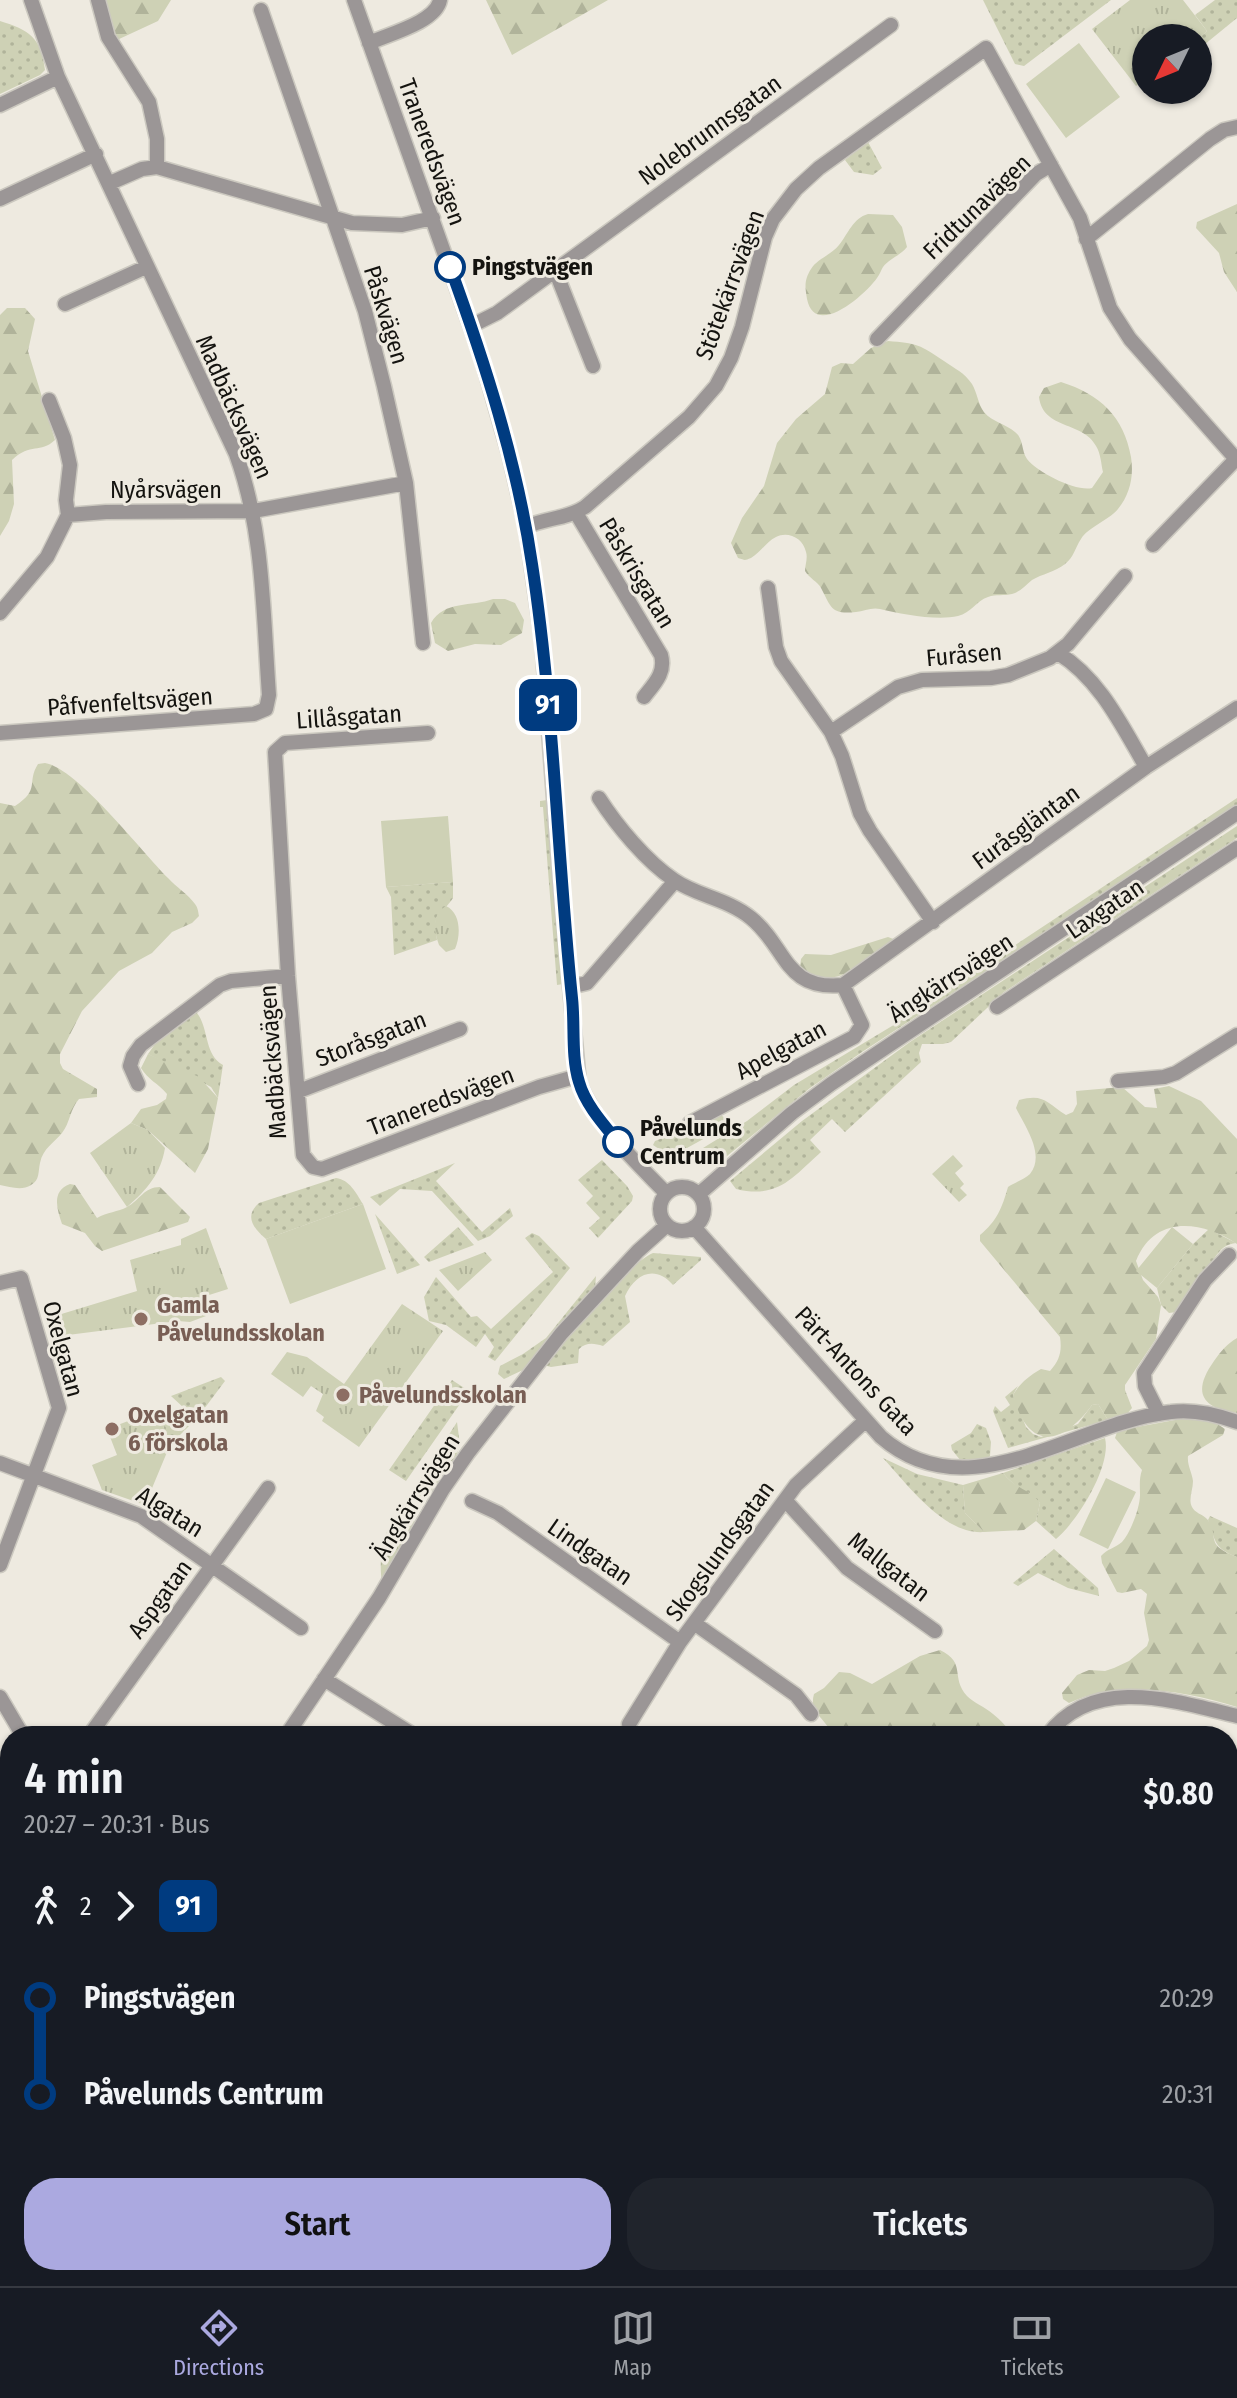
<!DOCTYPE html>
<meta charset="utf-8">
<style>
:root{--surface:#171b24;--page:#20242c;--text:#f1f3f6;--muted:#9ea1a6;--line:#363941;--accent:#aba9e0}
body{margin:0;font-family:"Fira Sans Condensed",sans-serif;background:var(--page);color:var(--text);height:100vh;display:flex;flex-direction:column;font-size:30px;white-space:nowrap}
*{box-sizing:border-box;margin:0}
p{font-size:26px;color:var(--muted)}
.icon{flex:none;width:44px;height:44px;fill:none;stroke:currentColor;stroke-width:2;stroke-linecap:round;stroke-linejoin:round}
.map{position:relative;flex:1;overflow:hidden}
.panel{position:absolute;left:0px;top:1726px;width:1238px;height:560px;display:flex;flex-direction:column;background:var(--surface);border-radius:32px 32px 0 0;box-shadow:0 2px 6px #0004}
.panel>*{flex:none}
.badge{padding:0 16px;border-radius:12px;font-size:28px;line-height:52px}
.needle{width:52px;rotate:227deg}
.buttons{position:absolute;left:1132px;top:24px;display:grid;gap:16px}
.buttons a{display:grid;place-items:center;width:80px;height:80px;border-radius:50%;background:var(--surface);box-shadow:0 2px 6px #0004;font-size:40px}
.map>.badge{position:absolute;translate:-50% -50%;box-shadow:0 0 0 4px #fff}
.legs{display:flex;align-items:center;gap:12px;height:88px;padding:0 24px;font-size:26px}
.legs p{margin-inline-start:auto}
.headline{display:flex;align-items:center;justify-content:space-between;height:136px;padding:0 24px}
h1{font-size:44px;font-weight:600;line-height:60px}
.primary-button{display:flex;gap:16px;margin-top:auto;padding:16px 24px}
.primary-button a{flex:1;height:92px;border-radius:32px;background:var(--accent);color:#111;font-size:32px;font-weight:600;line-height:92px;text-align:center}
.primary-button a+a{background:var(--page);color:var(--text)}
ul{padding:0 24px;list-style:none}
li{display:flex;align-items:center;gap:28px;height:96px;font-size:30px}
li i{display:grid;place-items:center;width:12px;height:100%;margin:0 10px;background:currentColor}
li i::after{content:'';width:20px;height:20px;margin:-10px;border:6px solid;border-radius:50%;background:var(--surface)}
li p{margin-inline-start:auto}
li:first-child i{background:linear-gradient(#0000 50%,currentColor 0)}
li:last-child i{background:linear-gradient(currentColor 50%,#0000 0)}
.dock{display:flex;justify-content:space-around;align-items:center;height:112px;border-top:2px solid var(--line);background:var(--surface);font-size:22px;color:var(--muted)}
.dock a{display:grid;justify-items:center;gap:4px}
.dock .on{color:var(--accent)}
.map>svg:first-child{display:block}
</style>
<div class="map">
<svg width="1237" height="2286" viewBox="0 0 1237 2286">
<defs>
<pattern id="grass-dots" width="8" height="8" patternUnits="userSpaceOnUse" patternTransform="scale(2)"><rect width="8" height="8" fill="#ced1b5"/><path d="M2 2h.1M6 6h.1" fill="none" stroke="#b0b39a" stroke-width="1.8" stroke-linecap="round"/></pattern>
<pattern id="forest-firs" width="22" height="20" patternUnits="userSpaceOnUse" patternTransform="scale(2)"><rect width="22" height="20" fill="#ced1b5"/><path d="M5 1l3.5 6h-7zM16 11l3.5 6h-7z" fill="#b0b39a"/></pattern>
<pattern id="park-tufts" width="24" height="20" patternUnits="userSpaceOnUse" patternTransform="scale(2)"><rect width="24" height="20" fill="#ced1b5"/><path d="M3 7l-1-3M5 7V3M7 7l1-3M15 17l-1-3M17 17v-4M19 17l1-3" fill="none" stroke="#b0b39a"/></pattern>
</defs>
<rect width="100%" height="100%" fill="#eeeae0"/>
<!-- grass -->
<path fill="url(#grass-dots)" d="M983,0H1111L1024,66L1015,64Z
M1215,0H1237V18L1199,49L1198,39L1207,31L1195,15Z
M0,21C29,30 41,37 45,70L40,75L0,94Z
M868,142L882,168L873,175L854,172L845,160Z
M1237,798V806L1225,815L862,1052L810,1088L716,1165L701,1153L703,1148L747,1121L794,1085L902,1020Z
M547,800L563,984L557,985L543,807H540V801Z
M1237,826V838L1004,992L951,1042L943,1044H922L919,1053L921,1062L845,1132L832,1119L810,1140L821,1152C792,1178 778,1199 736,1189L730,1181L802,1121L910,1042Z
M453,882V898C439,919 433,907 437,940L394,955L391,897L386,887Z
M191,1012L197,1013C209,1028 204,1055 223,1065L218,1098L211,1087L148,1054L160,1037Z
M720,1115L734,1122L678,1153L668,1155L653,1145L655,1141Z
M602,1160L627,1186L633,1196L632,1201L598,1238L589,1228L600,1218L586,1203L593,1196L578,1180Z
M455,1163L436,1181L482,1232L510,1208L513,1216L490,1236L478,1241L432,1191L400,1189L380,1206L370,1197Z
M336,1178C350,1180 356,1193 363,1204L266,1239C253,1228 244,1216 259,1203Z
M375,1214L420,1265L397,1274Z
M458,1227L474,1245L429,1262L424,1257Z
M1209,1229L1236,1243C1219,1245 1217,1257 1207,1268C1196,1283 1185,1295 1176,1312L1169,1313L1161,1305L1157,1288L1193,1244Z
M532,1233L539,1236L570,1268L495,1361L488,1357L494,1347L485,1334L476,1347L446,1325L429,1321L424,1297L436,1277L471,1317L477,1316L491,1329L553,1272L525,1238Z
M653,1253L701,1257V1260L673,1285C655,1264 635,1274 625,1296L630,1322L603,1346C594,1343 586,1342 579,1349L578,1363L551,1367L543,1365C567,1339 625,1265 653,1253Z
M596,1276L595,1288L523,1370L504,1379L498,1374L500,1366L523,1354L546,1338Z
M221,1377L225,1381L198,1417L170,1445L160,1417L184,1408L171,1396Z
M452,1380L469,1391L406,1481L389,1470Z
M1018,1386L1013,1395L1026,1427L1033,1434L1041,1437L1078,1424L1092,1405L1098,1404L1108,1420L1008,1448L993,1411L995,1406L1001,1412L1010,1405L1005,1397Z
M457,1422L460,1445L457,1454L430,1493L420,1499L409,1497Z
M977,1424L986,1428L991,1442L990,1456L986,1460L961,1461L952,1450L951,1445L971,1433Z
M1105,1438C1112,1466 1077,1522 1056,1539L1036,1521L1040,1503C1027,1492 1014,1487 1003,1473Z
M883,1458L917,1474L963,1485L965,1513L984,1532C944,1535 908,1485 883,1458Z
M406,1509L411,1512L414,1523L382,1582C378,1560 383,1519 406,1509Z
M1210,1516L1237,1528V1557C1213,1548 1216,1541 1208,1520Z
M1054,1549L1098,1588L1099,1596L1068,1588L1038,1573L1018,1586L1013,1583Z"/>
<!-- forest -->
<path fill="url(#forest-firs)" d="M103,0H171L158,21L117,40L109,26Z
M486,0H608L512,55Z
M1237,204V292L1224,272L1219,253L1196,228L1197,222Z
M868,214L893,215L902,227L907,247C900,256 890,258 883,267C881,270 880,274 877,278C865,295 815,339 807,299C805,287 804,280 811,269C817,259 831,255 839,245C848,234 853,218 868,214Z
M7,308H25L35,319L28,351L55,440C40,454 31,442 12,460L14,504L9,521L0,536V315Z
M888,341C916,343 921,345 944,361C955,369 964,372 972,384C977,392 978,404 984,412C992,422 1006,424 1015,432C1024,439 1021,451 1027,459C1038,473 1077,492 1092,488L1103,472C1101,464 1101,454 1096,446C1083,421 1043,430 1039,397L1044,388L1061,382C1100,394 1124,417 1131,457C1134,476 1130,494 1118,509C1108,521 1088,527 1081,539C1075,548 1074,557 1065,564C1055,572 1042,574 1032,580C1026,585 1020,592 1012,594C1004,596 996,594 988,597C976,601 971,613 958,616C937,621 901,614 880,609C872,607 864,611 856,612C831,615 831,607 821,588C818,582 809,578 805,571C805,565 808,558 806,552C803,538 788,531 776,537C766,542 760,553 751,558C744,561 745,560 738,558L731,543L742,518L764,486L777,443L796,419L825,394L832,367L841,363L853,364L871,348Z
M493,599H505L515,603L524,620L522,633L501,645L475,644L448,651L435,643L431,623C444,600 472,607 493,599Z
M45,763C77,768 143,853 168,878C176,887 188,894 195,904C198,908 198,911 199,916L192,923L172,932L152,953L119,971L82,1011L60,1054V1063L63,1069L97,1089V1097L79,1099C70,1109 70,1123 62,1133C54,1143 43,1148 40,1163C38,1172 40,1180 31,1185C22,1191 10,1187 0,1185V803L15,806C41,789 26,783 38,764Z
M888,937L896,940C868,959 834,996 800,967L801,959L805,954L831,955Z
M148,1054L199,1077L218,1098L208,1149L195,1173L148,1130L131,1123L141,1109L157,1105L166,1099L167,1094C158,1083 148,1080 141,1068Z
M1169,1086L1201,1101L1237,1139V1244C1202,1221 1155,1214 1136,1261L1143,1280L1158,1297L1161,1305L1156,1339L1125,1385V1390L1132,1408L1126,1415L1108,1420L1098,1404L1092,1405C1062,1446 1028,1452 1013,1395C1020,1383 1029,1376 1041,1369L1050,1371C1060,1360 1062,1351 1060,1337L980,1241V1235C997,1221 1002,1208 1008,1187C1014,1183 1025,1179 1030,1174C1046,1154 1024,1125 1016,1108L1019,1100C1044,1093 1047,1103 1066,1115L1073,1112L1077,1104L1076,1091L1122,1087L1145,1107L1157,1108L1154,1089Z
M70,1184L75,1185L97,1218C107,1212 118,1212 127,1207C140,1200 144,1187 160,1187L190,1217L188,1222L102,1251L95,1246L85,1233L62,1224C57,1209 51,1191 70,1184Z
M1237,1338V1413C1201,1408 1192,1392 1214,1361C1221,1351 1227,1344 1237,1338Z
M1186,1418L1213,1421L1225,1429L1223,1435L1188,1456C1187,1465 1192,1472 1193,1481C1193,1490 1188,1500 1192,1507C1195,1513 1202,1514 1207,1519C1221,1536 1202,1544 1237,1557V1707C1186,1691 1119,1679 1069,1703L1063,1699L1062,1693L1077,1675L1089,1670L1105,1671L1114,1668L1129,1661L1147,1646L1149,1640L1144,1613L1147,1594L1141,1589L1122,1593L1117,1592L1102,1563L1101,1556C1107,1549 1115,1548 1122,1542C1131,1532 1140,1507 1140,1495C1140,1485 1139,1479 1142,1470L1115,1438L1117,1432L1126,1429Z
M1003,1473C1015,1489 1030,1489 1040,1503L1036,1521L1024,1530L984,1532L965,1513L963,1485Z
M940,1650C967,1663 950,1677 967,1696C974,1703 985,1707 993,1714C1001,1720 1008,1729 1015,1736H832C828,1719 808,1714 814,1694L824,1688L839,1672L850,1673L872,1684L920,1656Z
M81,2276H268L271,2286H91Z"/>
<!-- park -->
<path fill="url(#park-tufts)" d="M1130,0H1183L1207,31L1198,39L1146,38V79L1136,86L1092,29Z
M446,906C461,913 461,935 455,949L446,952L439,945C434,931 431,915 446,906Z
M131,1123L148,1130L165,1148C161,1173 147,1190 127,1207L90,1153Z
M953,1155L963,1166L955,1173L964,1184L960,1188L967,1195L959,1202L932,1174Z
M206,1228L228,1289L206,1296V1316L190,1322L178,1321L52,1337L45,1319L137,1291L130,1260L181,1245V1239Z
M485,1252L492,1260L458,1291L439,1270Z
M402,1304L443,1331L359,1447L322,1421L324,1417L316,1411L323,1394L311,1386L303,1397L271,1374L287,1352L307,1357L344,1384Z
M152,1412L160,1417L170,1445L145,1505L102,1490L92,1465L117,1455L107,1429Z"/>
<!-- pitch -->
<path fill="#ced1b5" d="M1079,43L1120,97L1066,138L1026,84Z
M448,816L453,882L386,887L381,821Z
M363,1204L386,1269L290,1304L266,1239Z
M1172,1227L1193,1244L1157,1288L1136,1271Z
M1106,1478L1136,1492L1108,1549L1079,1535Z"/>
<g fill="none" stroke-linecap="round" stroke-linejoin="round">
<defs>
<path id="minor" d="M98,0L108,37L149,102L157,139V167
M354,0L481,356L509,454L526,527L542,640L561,891L579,1083C597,1126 634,1160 666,1193
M261,10L365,311L384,386L406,483L423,643
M369,43C389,34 436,22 440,0
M0,105L58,77
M110,183L142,169L157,167L352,223L402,225L433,218
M0,199L96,154
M1086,239L1210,139L1224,130L1237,127
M555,270L593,366
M65,304L146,267
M471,326L497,313L891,25
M877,339L1036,174L1051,165
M576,513L661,655C666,673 654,684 644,697
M68,515L106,512L253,511L406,483
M526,527C545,518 567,519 585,507L689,417L716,386L731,358L742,327L765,237L773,219L796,189L819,168L986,48L1080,218L1110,308L1130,339L1237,460
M1153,545L1236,459
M768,588L776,647L781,661L831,732L842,756L860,813L870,831L933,922
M0,613L47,557L68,515L66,500L70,465L64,438L49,400
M1058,653C1100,679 1122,726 1146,767
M831,732L898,687L922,680L991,678L1008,675L1050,658L1068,644L1125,576
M0,733L254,714L266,709L269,695C263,614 264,531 236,454L58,77L31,0
M428,733L285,743L275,752L288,976L303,1155L313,1167L322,1169L539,1087L578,1076
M599,798C617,826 646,861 674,880C697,896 728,899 751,918C787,947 784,991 843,985L862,1025L854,1037L690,1123
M843,985L1146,767L1237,708
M570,987L587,983L675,881
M997,1007L1237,848
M1118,1081L1164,1077L1176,1073L1237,1035
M138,1084L130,1066L133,1056L141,1045L220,985L231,981L288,976
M299,1091L460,1029
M660 1209a22 22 0 1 1 44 0a22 22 0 1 1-44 0Z
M699,1194L792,1113L831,1084L1237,813
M694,1227L881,1437C969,1514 1075,1422 1171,1412C1194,1409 1215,1414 1237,1422
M0,1283L21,1278L59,1408L0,1565
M1159,1414L1145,1386L1144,1373L1205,1280L1229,1255
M0,1463L141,1516L301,1628
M785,1500L847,1568L935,1631
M472,1501L498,1513L680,1642
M694,1623L796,1695L811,1714
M324,1679L415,1736
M0,1697L23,1736
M629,1724L680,1642L796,1485L866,1420
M89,1736L268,1488
M286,1736L379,1598L443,1489L468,1453L561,1334L638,1251L667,1225
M1047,1736C1093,1674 1175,1701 1237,1716
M0,1892L10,1880
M0,2033L10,2037
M1228,2112L1237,2109
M0,2138L10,2124
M1228,2195L1237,2198
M0,2234L10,2232
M446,2276L455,2286
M655,2276L682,2286
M843,2276L868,2286
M1015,2286L1022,2276"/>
</defs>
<!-- minor casing -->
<use href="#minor" stroke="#cbc8bf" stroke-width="17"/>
<!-- minor -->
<use href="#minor" stroke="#9b9696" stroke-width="14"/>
<!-- tram -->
<path stroke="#6e6c65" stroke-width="2" d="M0,2051L10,2055
M580,2276L607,2286
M605,2276L632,2286"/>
</g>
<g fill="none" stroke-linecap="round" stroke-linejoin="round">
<defs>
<path id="line-1" d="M450,267C485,363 517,462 532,564C554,707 557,853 572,998C575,1025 571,1056 579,1082C585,1104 604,1125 618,1142"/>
</defs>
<!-- line-1 casing -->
<use href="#line-1" stroke="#fff" stroke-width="18"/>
<!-- line-1 -->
<use href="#line-1" stroke="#003b80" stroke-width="12"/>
</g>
<!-- markers -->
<g fill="#fff" stroke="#003b80" stroke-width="4">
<circle cx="450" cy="267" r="14"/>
<circle cx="618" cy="1142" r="14"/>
</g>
<g fill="#8d6e63" stroke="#eeeae0" stroke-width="3">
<circle cx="141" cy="1319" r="8"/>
<circle cx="343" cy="1395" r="8"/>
<circle cx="112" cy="1429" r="8"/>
</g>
<g text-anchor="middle" stroke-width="6" stroke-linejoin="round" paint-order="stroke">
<!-- street labels -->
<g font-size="24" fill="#14130f" stroke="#eeeae0">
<text transform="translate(710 130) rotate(-36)" y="8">Nolebrunnsgatan</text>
<text transform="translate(432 152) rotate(70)" y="8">Traneredsvägen</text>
<text transform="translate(977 207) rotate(-44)" y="8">Fridtunavägen</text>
<text transform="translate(730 285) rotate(-70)" y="8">Stötekärrsvägen</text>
<text transform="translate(386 315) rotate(73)" y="8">Påskvägen</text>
<text transform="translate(234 407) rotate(66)" y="8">Madbäcksvägen</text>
<text x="166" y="498">Nyårsvägen</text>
<text transform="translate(637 573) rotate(59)" y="8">Påskrisgatan</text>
<text transform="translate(964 655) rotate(-5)" y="8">Furåsen</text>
<text transform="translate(130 702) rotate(-4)" y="8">Påfvenfeltsvägen</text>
<text transform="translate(349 717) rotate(-4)" y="8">Lillåsgatan</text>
<text transform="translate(1026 827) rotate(-36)" y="8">Furåsgläntan</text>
<text transform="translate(1105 909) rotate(-34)" y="8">Laxgatan</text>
<text transform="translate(951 978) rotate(-33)" y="8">Ängkärrsvägen</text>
<text transform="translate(371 1039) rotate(-21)" y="8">Storåsgatan</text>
<text transform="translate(781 1050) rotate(-28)" y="8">Apelgatan</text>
<text transform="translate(273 1062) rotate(-94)" y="8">Madbäcksvägen</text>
<text transform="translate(441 1101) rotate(-21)" y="8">Traneredsvägen</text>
<text transform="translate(63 1349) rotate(75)" y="8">Oxelgatan</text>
<text transform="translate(856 1371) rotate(47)" y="8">Pärt-Antons Gata</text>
<text transform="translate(416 1497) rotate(-58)" y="8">Ängkärrsvägen</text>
<text transform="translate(170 1512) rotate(32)" y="8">Algatan</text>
<text transform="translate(720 1551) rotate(-54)" y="8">Skogslundsgatan</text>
<text transform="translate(590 1552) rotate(35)" y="8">Lindgatan</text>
<text transform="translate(889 1567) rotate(38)" y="8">Mallgatan</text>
<text transform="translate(160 1599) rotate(-54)" y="8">Aspgatan</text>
</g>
<!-- stop labels -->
<g font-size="24" font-weight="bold" fill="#14130f" stroke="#eeeae0" text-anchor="start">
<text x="472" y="275">Pingstvägen</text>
<text x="640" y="1136">Påvelunds<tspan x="640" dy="28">Centrum</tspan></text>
</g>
<!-- education labels -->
<g font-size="24" font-weight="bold" fill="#785e54" stroke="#eeeae0" text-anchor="start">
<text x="157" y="1313">Gamla<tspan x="157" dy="28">Påvelundsskolan</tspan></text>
<text x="359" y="1403">Påvelundsskolan</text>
<text x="128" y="1423">Oxelgatan<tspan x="128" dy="28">6 förskola</tspan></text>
</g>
</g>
</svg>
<div class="buttons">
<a><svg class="needle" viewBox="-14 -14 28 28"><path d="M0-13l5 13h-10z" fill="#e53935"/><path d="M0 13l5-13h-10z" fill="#9ea1a6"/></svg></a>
</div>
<b class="badge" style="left:548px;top:705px;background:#003b80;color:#fff">91</b>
<section class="panel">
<div class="headline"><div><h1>4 min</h1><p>20:27 – 20:31 · Bus</p></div><b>$0.80</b></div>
<div class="legs"><svg class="icon" aria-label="walk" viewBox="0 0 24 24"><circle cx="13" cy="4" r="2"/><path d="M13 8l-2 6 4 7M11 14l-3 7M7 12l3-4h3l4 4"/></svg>2<svg class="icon" aria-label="forward" viewBox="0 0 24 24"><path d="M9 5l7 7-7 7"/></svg><b class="badge" style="background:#003b80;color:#fff">91</b></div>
<ul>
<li><i style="color:#003b80"></i><b>Pingstvägen</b><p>20:29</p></li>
<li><i style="color:#003b80"></i><b>Påvelunds Centrum</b><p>20:31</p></li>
</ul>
<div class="primary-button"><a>Start</a><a>Tickets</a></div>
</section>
</div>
<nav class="dock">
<a class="on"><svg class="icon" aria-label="directions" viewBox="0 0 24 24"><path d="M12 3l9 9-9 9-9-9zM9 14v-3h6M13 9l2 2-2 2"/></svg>Directions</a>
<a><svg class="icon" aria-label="map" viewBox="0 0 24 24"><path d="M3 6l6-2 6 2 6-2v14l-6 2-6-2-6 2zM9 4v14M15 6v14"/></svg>Map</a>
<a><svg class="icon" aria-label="tickets" viewBox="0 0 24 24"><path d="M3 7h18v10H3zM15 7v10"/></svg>Tickets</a>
</nav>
